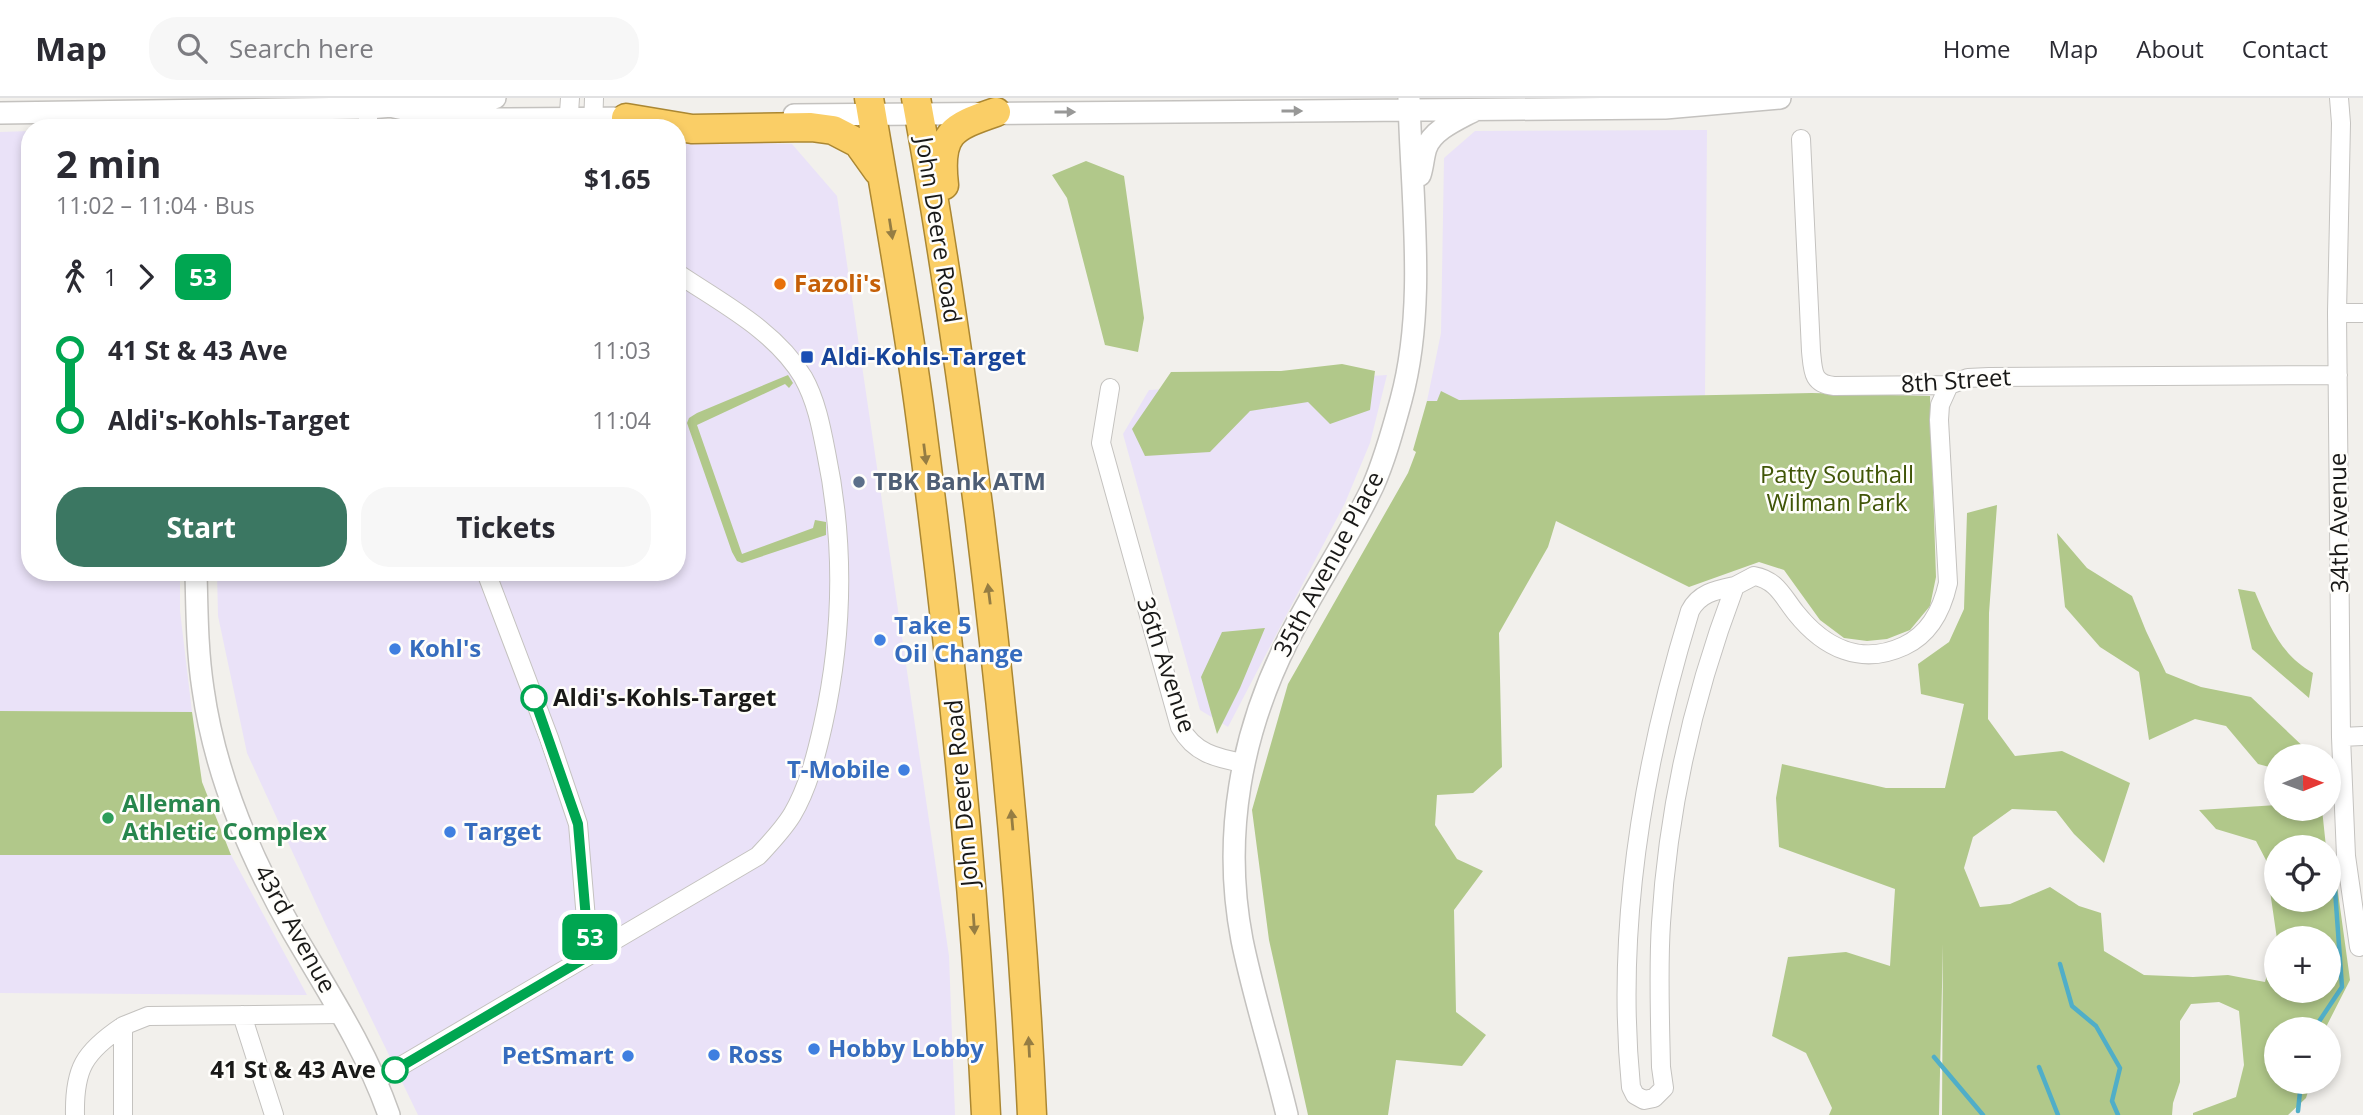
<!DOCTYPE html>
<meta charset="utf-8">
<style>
:root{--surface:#fff;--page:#f7f7f7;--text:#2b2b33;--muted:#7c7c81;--line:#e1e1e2;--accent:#3b7762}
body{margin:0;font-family:"Open Sans",sans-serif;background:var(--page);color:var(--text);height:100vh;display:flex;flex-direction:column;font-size:26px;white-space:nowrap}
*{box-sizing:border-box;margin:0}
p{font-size:23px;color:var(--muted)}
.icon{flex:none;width:38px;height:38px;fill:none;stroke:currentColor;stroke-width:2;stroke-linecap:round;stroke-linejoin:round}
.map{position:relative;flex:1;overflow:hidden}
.sheet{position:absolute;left:21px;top:21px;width:665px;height:462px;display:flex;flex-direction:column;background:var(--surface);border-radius:28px;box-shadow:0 4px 10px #0003}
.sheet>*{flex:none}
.badge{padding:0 14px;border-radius:10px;font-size:24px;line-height:46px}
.needle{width:46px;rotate:89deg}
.buttons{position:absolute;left:2264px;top:646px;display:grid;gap:14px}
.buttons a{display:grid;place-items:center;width:77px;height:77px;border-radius:50%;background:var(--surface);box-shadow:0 4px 10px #0003;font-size:35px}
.map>.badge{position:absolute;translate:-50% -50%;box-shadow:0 0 0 4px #fff}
.legs{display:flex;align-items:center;gap:10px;height:77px;padding:0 35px;font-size:23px}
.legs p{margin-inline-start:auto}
.headline{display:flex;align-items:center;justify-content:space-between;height:119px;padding:0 35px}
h1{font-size:38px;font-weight:700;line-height:52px}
.button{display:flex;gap:14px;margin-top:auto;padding:14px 35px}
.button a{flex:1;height:80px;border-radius:28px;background:var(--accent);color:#fff;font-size:28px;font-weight:700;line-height:80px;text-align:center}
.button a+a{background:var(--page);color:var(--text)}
ul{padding:0 35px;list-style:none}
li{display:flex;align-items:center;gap:24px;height:70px;font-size:26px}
li i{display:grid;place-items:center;width:10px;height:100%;margin:0 9px;background:currentColor}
li i::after{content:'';width:18px;height:18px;margin:-9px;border:5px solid;border-radius:50%;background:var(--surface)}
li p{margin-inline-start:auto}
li:first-child i{background:linear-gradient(#0000 50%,currentColor 0)}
li:last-child i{background:linear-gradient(currentColor 50%,#0000 0)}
header{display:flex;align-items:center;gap:42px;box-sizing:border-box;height:98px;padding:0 35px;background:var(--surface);border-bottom:2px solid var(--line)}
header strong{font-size:33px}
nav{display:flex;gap:38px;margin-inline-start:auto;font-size:24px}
.search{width:490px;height:63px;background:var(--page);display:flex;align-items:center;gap:18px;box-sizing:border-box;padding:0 24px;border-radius:28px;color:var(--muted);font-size:26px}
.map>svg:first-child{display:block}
</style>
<header>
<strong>Map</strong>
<div class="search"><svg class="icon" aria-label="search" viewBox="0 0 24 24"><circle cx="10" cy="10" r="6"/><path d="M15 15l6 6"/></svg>Search here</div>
<nav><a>Home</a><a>Map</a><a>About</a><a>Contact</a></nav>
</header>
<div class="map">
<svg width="2363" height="1017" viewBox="0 0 2363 1017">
<rect width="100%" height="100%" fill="#f2f0ec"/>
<!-- commercial -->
<path fill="#eae2f8" d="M1707,32L1705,298L1427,303L1441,235L1444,60L1475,33Z
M30,33V474H180V513L192,614L0,613V34Z
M677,42L792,46L837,98L949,858L955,1017H418L325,825L247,655L218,518L217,474H677Z
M1387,277L1370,345L1345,405L1228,629L1200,612L1123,336L1149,292Z
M0,757H231L307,897L0,895Z"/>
<!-- green -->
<path fill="#b1c88a" d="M1086,63L1124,78L1144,220L1138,254L1105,247L1067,100L1052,77Z
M1342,266L1375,273L1370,312L1330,326L1308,304L1250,313L1210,354L1145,358L1132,331L1171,274L1281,273Z
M788,277L793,285L789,290L785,286L697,327L742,456L813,430L815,422L826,424V437L742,465L737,463L732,454L687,325L689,320L697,315Z
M1441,293L1459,302L1812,295L1930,298L1936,479L1930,508L1910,532L1887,541L1867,543L1844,540L1820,522L1784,472L1759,464L1689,489L1556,423L1548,449L1499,535L1502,669L1473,695L1437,697L1435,727L1457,761L1483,773L1454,812L1456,914L1486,937L1462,968L1396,962L1388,1017H1308L1269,842L1252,712L1288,586L1408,375L1416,354L1413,352L1427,303H1437Z
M1997,407L1989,515L1988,621L2015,658L2062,653L2130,685L2104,765L2074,736L2056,713L2012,711L1973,739L1964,770L1980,809L2010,806L2050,789L2079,808L2101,815L2104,853L2144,877L2193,879L2228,877L2265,884L2277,843V892H2329V840L2277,841L2270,793L2277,792V802H2329V788L2337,787L2350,882L2325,931H2277V984H2311L2306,1000L2288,1017H2193V1015L2236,999L2244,967L2239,913L2219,904L2191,906L2180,923V984L2173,1005L2172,1017H1942L1943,846L1939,1017H1829L1832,1010L1806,955L1772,938L1788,859L1846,854L1890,868L1895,791L1779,749L1776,700L1782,666L1886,690H1945L1964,606L1921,596L1918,566L1949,544L1964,511L1967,415Z
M2057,435L2087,470L2132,498L2146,533L2166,575L2201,589L2251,599L2310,655L2307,658H2277V671L2258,666L2226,628L2195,621L2149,642L2139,574L2100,549L2065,509Z
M2238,491L2255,494C2269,527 2280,556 2313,575L2309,600L2252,551Z
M1265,530L1240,590L1217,636L1201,579L1222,534Z
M0,613L192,614L202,684L231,757H0Z
M2277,707V710L2322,711L2326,749H2277V765L2268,766L2256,743L2216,731L2199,712Z"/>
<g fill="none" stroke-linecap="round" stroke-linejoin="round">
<!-- stream -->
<path stroke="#50aec8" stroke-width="4.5" d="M2060,866L2072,908L2096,928L2120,970L2112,1003L2118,1017
M2314,931L2342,889L2333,764
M1934,959L1983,1017
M2039,969L2058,1017
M2298,1013L2301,984"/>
<defs>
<path id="minor" d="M2339,0L2341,25L2337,215L2341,639L2346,758L2359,849
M368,30V10
M568,30L570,0
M593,30L594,0
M1801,41L1811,253C1813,273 1812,286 1834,288L1949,287L1968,280L1989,279L2338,277
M2337,215H2363
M1110,290L1101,345L1180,629C1194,655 1216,660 1243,665
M486,474L549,640L578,726L586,821L594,855
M1735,488C1694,596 1668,709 1661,825C1658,872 1660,921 1661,969L1664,990L1654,1000L1644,1002L1635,997L1631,989C1615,828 1643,666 1690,513C1699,495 1716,492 1735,488Z
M1735,488L1754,478C1777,482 1783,499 1796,515C1824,550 1861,568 1904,548C1930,536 1942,512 1948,485L1939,322L1940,307L1949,287
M2341,639L2363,638
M242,917L274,1017
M377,982L758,758C770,745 782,733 792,717C808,690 816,658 823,627C843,537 845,445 826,354C821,328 816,302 803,279C775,232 721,205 677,175
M75,1017C74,971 84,954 123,928
M123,1017V928L148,918L343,916"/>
<path id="tertiary" d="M394,9L438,18L492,21L639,20
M0,15L368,10L495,0
M794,17L1665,10L1780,0
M1420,77C1423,68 1423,59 1426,50C1433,31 1459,21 1475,12
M196,474C197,513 197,552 203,591C215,677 250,759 293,834C328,894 366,951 389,1017
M1287,1017C1273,958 1254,901 1242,842C1222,738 1241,635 1288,542C1314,490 1348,441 1373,388C1385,361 1393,331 1401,302C1427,207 1411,98 1409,0"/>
<path id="trunk" d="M869,0C887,108 907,215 921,323C951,554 975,785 986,1017
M916,0C942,140 962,282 980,423C1004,620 1023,818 1032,1017
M626,20L692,31L811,29L833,32L858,45L878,73
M944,87C938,35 952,29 996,14"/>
</defs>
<!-- minor casing -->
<use href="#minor" stroke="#c4c2bf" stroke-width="20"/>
<!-- tertiary casing -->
<use href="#tertiary" stroke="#c4c2bf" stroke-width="24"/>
<!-- trunk casing -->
<use href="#trunk" stroke="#ab8732" stroke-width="31"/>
<!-- minor -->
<use href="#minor" stroke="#fff" stroke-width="18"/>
<!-- tertiary -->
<use href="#tertiary" stroke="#fff" stroke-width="21"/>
<!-- trunk -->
<use href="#trunk" stroke="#face66" stroke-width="28"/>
</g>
<!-- one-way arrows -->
<defs><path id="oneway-solid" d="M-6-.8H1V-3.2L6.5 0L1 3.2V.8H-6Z" transform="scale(1.75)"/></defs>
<g fill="#989897">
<use href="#oneway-solid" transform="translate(1292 13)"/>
<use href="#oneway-solid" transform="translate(1065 14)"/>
</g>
<g fill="#957d43">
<use href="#oneway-solid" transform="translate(891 131) rotate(81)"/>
<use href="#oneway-solid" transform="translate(925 356) rotate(83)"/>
<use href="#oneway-solid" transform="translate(989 496) rotate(-97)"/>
<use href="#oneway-solid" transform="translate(1012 722) rotate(-95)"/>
<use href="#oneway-solid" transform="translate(974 826) rotate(86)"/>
<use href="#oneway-solid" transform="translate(1029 949) rotate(-93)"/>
</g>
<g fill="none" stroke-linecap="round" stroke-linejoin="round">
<defs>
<path id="line-1" d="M395,972L594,855L586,821L578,726L534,600"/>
</defs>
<!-- line-1 casing -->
<use href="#line-1" stroke="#fff" stroke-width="16"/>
<!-- line-1 -->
<use href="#line-1" stroke="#00a651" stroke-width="10"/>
</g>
<!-- markers -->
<circle fill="#e8710a" stroke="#fffefb" stroke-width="2.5" cx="780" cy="186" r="7"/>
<rect fill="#1a4fb4" stroke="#fffefb" stroke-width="2.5" x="800" y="252" width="14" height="14" rx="3.5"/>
<circle fill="#5c6f8a" stroke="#fffefb" stroke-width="2.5" cx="859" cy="384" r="7"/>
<g fill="#3f7fe0" stroke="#fffefb" stroke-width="2.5">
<circle cx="880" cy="542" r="7"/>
<circle cx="395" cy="551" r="7"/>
<circle cx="904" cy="672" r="7"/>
<circle cx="450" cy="734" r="7"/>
<circle cx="814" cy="951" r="7"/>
<circle cx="714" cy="957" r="7"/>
<circle cx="628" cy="958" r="7"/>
</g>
<g fill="#fff" stroke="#00a651" stroke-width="3.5">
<circle cx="534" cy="600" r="12"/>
<circle cx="395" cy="972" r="12"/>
</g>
<circle fill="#2e9e5b" stroke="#fffefb" stroke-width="2.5" cx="108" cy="720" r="7"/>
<g text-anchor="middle" stroke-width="5" stroke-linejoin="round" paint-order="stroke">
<!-- street labels -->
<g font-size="24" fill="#191918" stroke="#fffefb">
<text transform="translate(938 132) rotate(81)" y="8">John Deere Road</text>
<text transform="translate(1956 283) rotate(-4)" y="8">8th Street</text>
<text transform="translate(2339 425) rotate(-91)" y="8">34th Avenue</text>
<text transform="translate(1329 466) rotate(-62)" y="8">35th Avenue Place</text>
<text transform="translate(1166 567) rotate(72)" y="8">36th Avenue</text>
<text transform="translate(962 695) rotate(-95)" y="8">John Deere Road</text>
<text transform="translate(295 831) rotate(61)" y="8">43rd Avenue</text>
</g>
<!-- food labels -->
<g font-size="24" font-weight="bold" fill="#c56008" stroke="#fffefb" text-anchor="start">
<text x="794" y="194">Fazoli's</text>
</g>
<!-- transit labels -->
<g font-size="24" font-weight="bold" fill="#164399" stroke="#fffefb" text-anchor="start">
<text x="821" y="267">Aldi-Kohls-Target</text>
</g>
<!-- park labels -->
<g font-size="24" fill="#405507" stroke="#fffefb">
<text x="1837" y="385">Patty Southall<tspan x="1837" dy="28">Wilman Park</tspan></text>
</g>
<!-- service labels -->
<g font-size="24" font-weight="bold" fill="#4e5e75" stroke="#fffefb" text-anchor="start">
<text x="873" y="392">TBK Bank ATM</text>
</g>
<!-- shop labels -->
<g font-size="24" font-weight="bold" fill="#366cbe" stroke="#fffefb" text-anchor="start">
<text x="894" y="536">Take 5<tspan x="894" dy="28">Oil Change</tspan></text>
<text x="409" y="559">Kohl's</text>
<text x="890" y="680" text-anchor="end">T-Mobile</text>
<text x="464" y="742">Target</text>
<text x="828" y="959">Hobby Lobby</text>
<text x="728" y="965">Ross</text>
<text x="614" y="966" text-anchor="end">PetSmart</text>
</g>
<!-- stop labels -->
<g font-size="24" font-weight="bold" fill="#191918" stroke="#fffefb" text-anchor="start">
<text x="553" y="608">Aldi's-Kohls-Target</text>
<text x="376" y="980" text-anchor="end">41 St &amp; 43 Ave</text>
</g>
<!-- leisure labels -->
<g font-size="24" font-weight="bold" fill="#27864d" stroke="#fffefb" text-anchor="start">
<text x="122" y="714">Alleman<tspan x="122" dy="28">Athletic Complex</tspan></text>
</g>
</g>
</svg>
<div class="buttons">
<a><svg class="needle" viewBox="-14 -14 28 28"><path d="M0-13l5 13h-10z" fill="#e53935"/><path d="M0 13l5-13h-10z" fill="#7c7c81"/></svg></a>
<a><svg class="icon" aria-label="locate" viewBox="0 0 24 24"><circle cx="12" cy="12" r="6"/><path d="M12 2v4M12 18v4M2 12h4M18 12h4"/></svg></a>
<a>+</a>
<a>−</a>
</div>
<b class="badge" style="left:590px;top:839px;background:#00a651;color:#fff">53</b>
<section class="sheet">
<div class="headline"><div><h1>2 min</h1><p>11:02 – 11:04 · Bus</p></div><b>$1.65</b></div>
<div class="legs"><svg class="icon" aria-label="walk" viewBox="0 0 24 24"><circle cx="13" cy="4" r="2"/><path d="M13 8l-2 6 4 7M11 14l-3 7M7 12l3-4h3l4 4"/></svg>1<svg class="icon" aria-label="forward" viewBox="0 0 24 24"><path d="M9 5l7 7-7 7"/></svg><b class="badge" style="background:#00a651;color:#fff">53</b></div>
<ul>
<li><i style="color:#00a651"></i><b>41 St &amp; 43 Ave</b><p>11:03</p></li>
<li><i style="color:#00a651"></i><b>Aldi's-Kohls-Target</b><p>11:04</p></li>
</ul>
<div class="button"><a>Start</a><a>Tickets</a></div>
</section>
</div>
